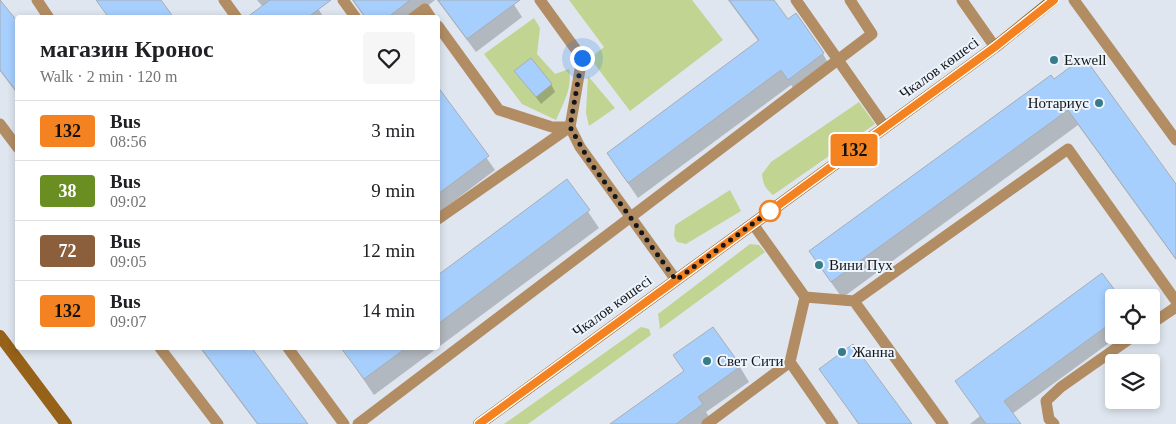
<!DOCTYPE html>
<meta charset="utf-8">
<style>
:root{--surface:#fff;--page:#f6f6f6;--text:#202124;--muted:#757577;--line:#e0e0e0}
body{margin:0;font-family:Georgia,serif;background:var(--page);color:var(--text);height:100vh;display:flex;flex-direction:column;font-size:19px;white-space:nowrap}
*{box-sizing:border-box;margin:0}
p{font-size:16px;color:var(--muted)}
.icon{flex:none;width:28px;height:28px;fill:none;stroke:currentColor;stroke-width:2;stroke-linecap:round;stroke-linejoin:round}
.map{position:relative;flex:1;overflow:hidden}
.drawer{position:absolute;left:15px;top:15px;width:425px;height:335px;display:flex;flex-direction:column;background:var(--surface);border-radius:5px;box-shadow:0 2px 8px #0003}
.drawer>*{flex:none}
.badge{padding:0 10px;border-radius:4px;font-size:18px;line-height:32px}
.controls{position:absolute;left:1105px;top:289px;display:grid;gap:10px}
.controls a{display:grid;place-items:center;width:55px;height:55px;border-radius:5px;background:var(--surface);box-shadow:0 2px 8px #0003;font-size:25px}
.you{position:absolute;width:25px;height:25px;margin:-12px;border:4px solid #fff;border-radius:50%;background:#1a73e8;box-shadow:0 0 0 8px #1a73e833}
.map>.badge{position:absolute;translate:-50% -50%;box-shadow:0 0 0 2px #fff}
.round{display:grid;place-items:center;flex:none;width:52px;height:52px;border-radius:5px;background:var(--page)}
.overview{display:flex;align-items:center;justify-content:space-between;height:85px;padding:0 25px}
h1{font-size:24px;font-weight:800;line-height:38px}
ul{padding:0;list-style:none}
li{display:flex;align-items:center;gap:15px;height:60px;padding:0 25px;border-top:1px solid var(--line)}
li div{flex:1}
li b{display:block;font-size:19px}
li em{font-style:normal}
li .badge{min-width:55px;font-weight:700;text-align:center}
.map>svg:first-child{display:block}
</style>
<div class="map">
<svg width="1176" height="424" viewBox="0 0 1176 424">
<rect width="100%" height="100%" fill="#dfe6ef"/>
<!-- green -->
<path fill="#c2d492" d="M569,0H692L723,40L630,111L590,58L604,47Z
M534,18L540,28L537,54L555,74L569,69C573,87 563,104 556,120L522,104L484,54Z
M588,76L615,108L589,126L586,113Z
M859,102L875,124L773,195C765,188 763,184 762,174L771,162Z
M730,190L741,211L686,244L677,242L674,236L675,225Z
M750,244L759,245L765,252L660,329L658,314Z
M641,327L649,329L651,335L528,424H504Z"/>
<!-- shadow -->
<path fill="#0003" d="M0,0L18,24V95L0,71Z
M257,0H313L324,18H255L263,7Z
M352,0H435L412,18H365Z
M437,0H511L522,17L476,52Z
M728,0H772L788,20L823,54L832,70L798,95L791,85L638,198L608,154L759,42Z
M516,71L551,84L555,92L541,104Z
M1050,76L1176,186V260L1078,125L842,298L810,252Z
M438,89L495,170L438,213Z
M567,181L599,228L374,395L342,348H438V277Z
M1102,275L1118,298H1114V335H1120L1012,414L1019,424H970L980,416L956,381Z
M200,348H250L306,424H257Z
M675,356L740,367L749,382L706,412L711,420L706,424H612L685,372Z
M821,369L910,424H858Z"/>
<!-- building -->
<path fill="#a7cffe" stroke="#a7adb5" d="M0,0L18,22V93L0,70Z
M96,0H161L174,18H109Z
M270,0H331L307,18H246Z
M353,0H410L387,18H366Z
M438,0H520L467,39Z
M729,0H774L788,19L796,13L824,53L788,80L781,70L628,183L607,153L759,40Z
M1084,57L1176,184V259L1068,110L831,282L809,251L1051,75L1054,79Z
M531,58L552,84L536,97L514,71Z
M438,87L489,156L438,194Z
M567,179L590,210L438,324V275Z
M1102,273L1114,289V321L1004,401L1021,424H986L955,381Z
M713,327L741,366L698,397L703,404L676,424H610L684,371L673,355Z
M853,344L912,424H859L819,369Z
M201,348H252L308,424H258Z
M341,348H406L364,379Z"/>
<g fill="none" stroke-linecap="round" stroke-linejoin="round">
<!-- lane -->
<path stroke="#b28d64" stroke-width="11" d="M37,0L49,18
M224,0L237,18
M343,0L356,18
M540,0L582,58L570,127L580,147L676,280
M796,0L885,127
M962,0L995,47
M1074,0L1176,140
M413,18L425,9L431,18
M438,26L499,110L552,127H570
M0,124L18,148
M438,219L570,127
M753,224L805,297L790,362L833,424
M805,297L854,301L1068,149L1176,301
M854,301L943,424
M1151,324L1176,307
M160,348L218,424
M288,348L344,424
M358,424L872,34L850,0
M707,424L790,362
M1054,424L1049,419L1046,401L1061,387L1135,335"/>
<!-- secondary -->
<path stroke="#966118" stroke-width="12" d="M0,336L66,424
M479,424L995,47L1053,0"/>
</g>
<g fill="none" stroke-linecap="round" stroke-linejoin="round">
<defs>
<path id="line" d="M479,424L995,47L1054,0"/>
</defs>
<!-- line casing -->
<use href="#line" stroke="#fff" stroke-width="11"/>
<!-- line -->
<use href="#line" stroke="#f58220" stroke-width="8"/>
<!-- walk -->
<path stroke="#141619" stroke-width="5" stroke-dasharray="0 9" d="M582,58L570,127L590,162L676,280L770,211"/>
</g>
<!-- markers -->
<g fill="#387c8b" stroke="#edf4fc" stroke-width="2">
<circle cx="1054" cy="60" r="5"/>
<circle cx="1099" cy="103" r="5"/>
<circle cx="819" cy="265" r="5"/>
<circle cx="842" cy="352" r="5"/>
<circle cx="707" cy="361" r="5"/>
</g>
<circle fill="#fff" stroke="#f58220" stroke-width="2.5" cx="770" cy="211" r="10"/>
<g text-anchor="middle" stroke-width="4" stroke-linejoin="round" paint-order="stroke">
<!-- poi labels -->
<g font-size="15" fill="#141619" stroke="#edf4fc" text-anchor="start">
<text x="1064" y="65">Exwell</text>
<text x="1089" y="108" text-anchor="end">Нотариус</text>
<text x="829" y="270">Вини Пух</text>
<text x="852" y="357">Жанна</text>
<text x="717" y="366">Свет Сити</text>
</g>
<!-- street labels -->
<g font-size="15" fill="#141619" stroke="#edf4fc">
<text transform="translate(939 68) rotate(-36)" y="5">Чкалов көшесі</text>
<text transform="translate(612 306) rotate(-36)" y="5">Чкалов көшесі</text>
</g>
</g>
</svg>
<div class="controls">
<a><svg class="icon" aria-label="locate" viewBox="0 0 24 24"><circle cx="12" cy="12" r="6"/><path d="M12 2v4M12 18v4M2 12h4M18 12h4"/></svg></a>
<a><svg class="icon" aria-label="layers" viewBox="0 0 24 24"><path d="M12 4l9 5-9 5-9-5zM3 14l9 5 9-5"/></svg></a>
</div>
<div class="you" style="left:582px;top:58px"></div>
<b class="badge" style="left:854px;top:150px;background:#f58220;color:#111">132</b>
<section class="drawer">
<div class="overview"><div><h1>магазин Кронос</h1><p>Walk · 2 min · 120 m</p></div><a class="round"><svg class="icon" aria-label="heart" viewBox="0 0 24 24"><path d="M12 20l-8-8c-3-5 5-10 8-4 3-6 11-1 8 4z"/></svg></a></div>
<ul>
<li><span class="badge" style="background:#f58220;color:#111">132</span><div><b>Bus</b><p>08:56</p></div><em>3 min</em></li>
<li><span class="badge" style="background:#6b8e23;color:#fff">38</span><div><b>Bus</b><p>09:02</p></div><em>9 min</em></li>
<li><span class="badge" style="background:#8b5e3c;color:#fff">72</span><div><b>Bus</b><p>09:05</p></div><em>12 min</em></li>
<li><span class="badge" style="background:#f58220;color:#111">132</span><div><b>Bus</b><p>09:07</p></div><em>14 min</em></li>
</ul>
</section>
</div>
